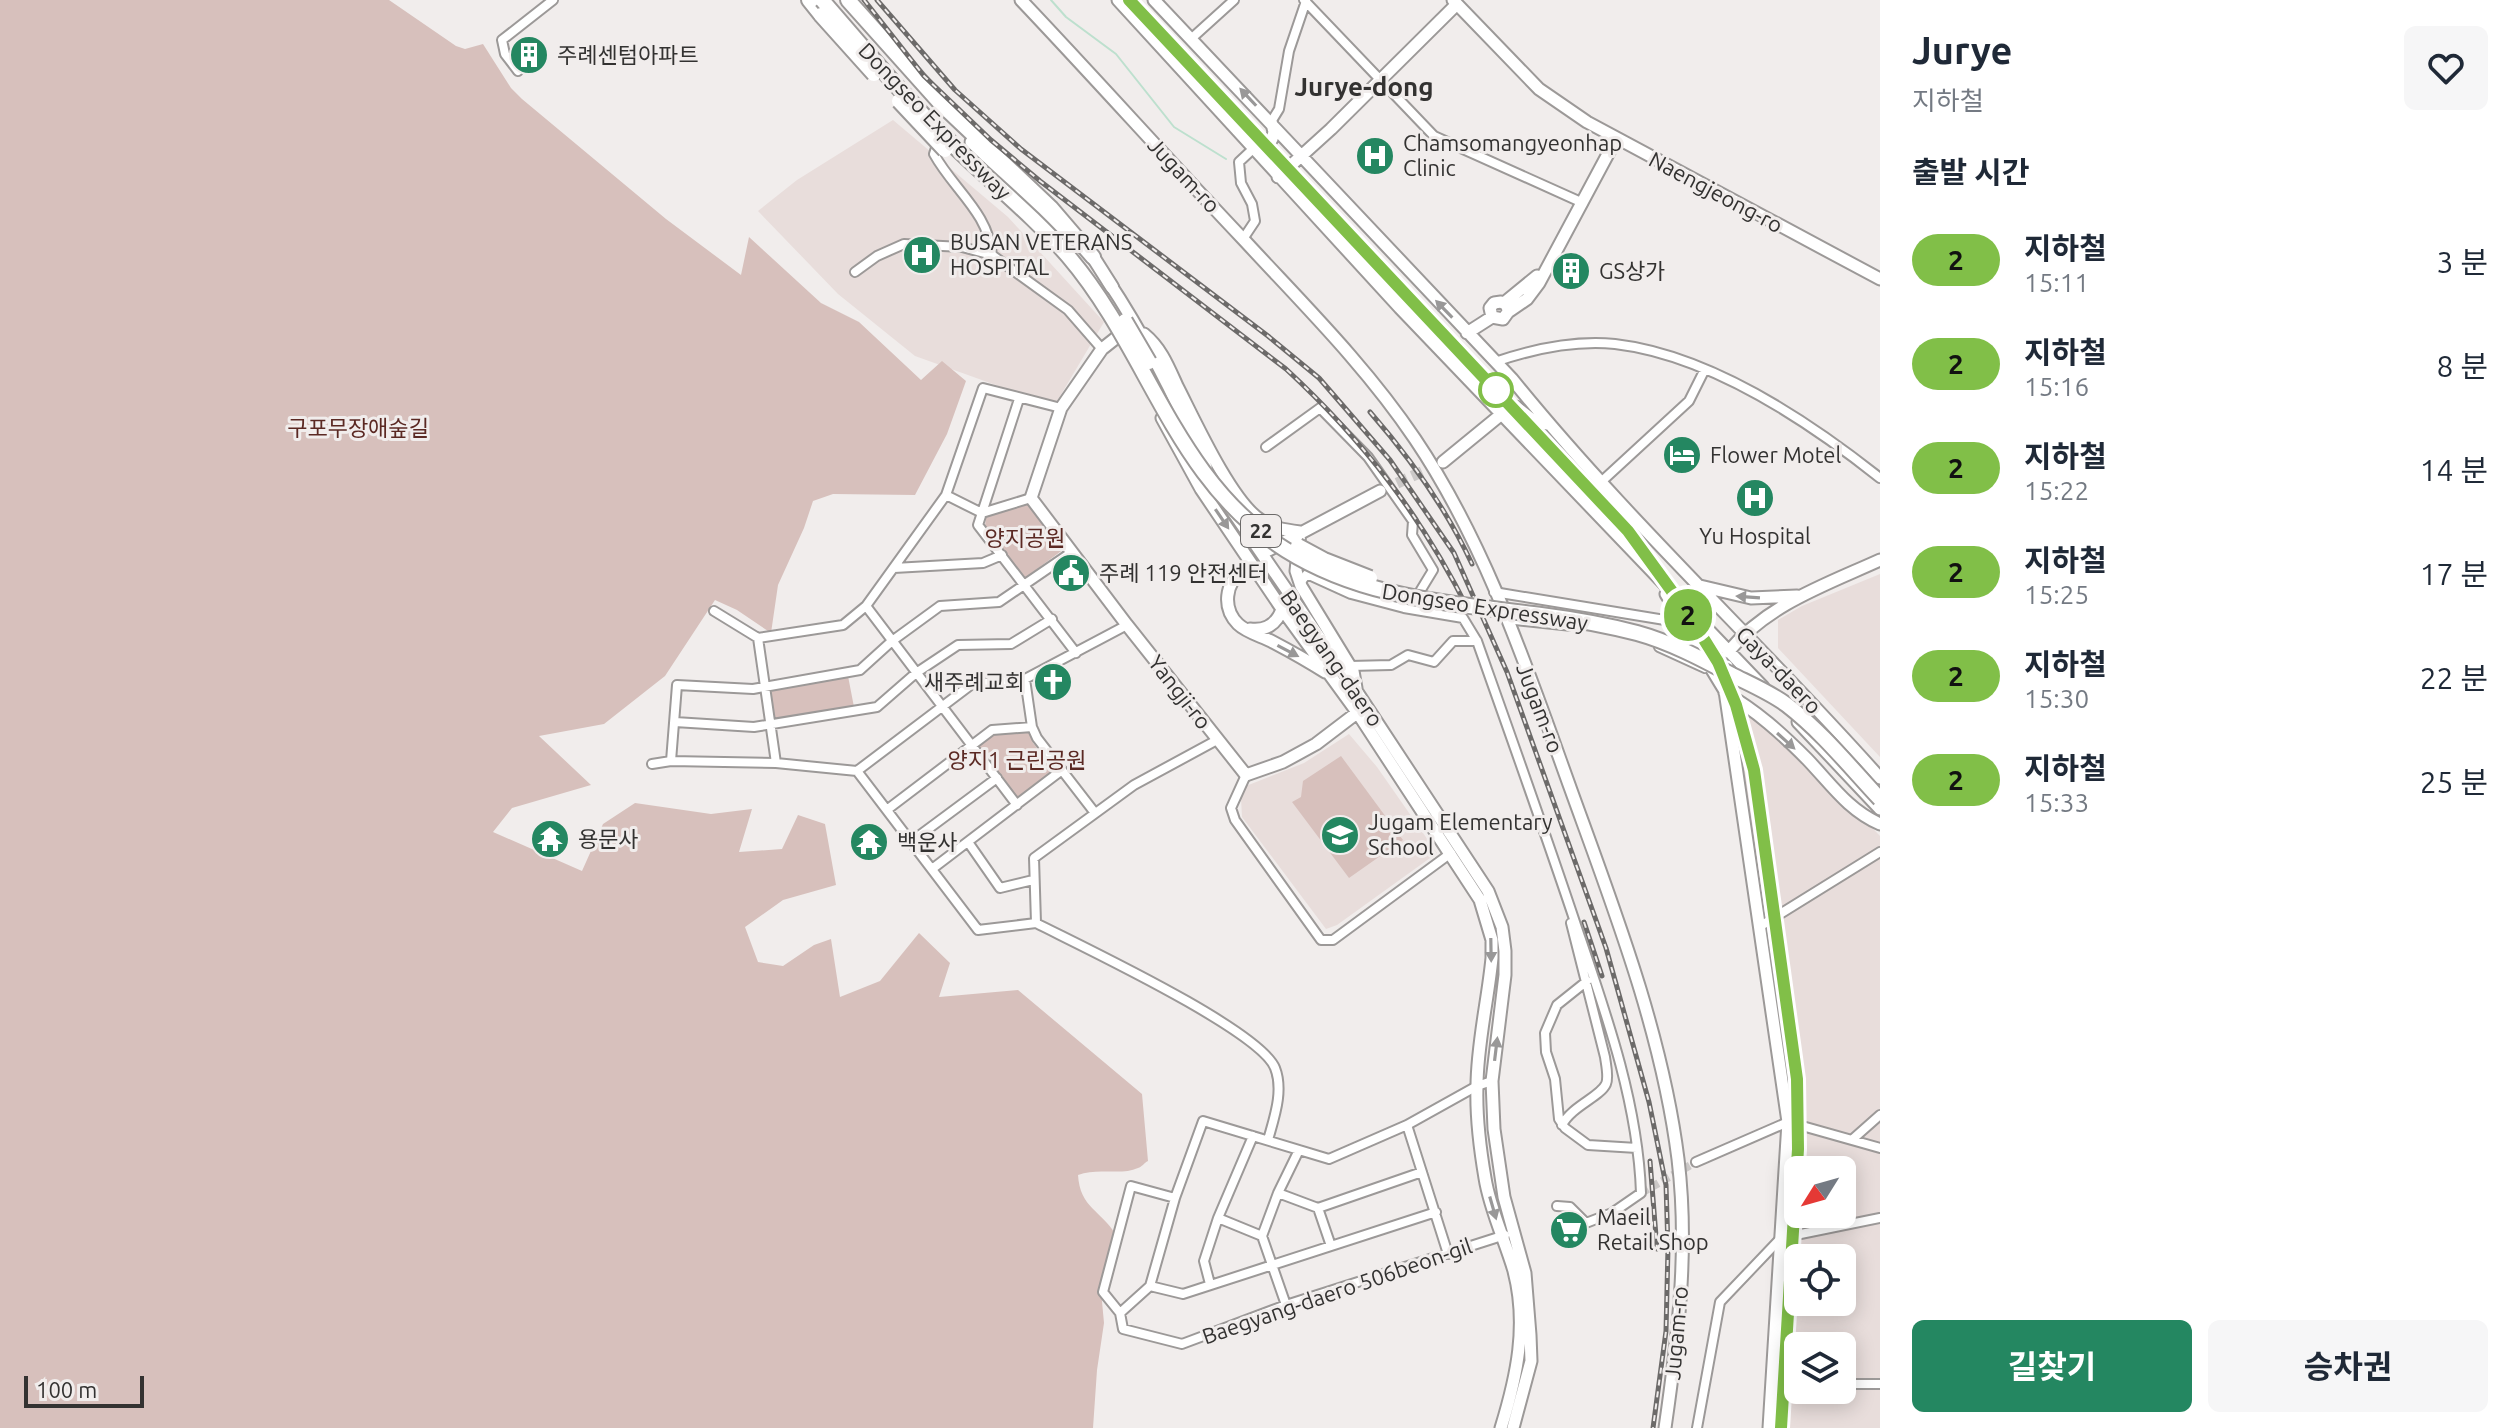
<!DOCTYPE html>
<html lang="ko">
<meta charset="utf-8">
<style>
:root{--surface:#fff;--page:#f6f6f7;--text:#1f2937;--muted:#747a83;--accent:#248761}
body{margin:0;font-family:Ubuntu,"Noto Sans KR",sans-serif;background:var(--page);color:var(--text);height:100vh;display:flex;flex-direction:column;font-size:30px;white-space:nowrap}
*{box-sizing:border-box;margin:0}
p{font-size:26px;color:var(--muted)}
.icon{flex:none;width:44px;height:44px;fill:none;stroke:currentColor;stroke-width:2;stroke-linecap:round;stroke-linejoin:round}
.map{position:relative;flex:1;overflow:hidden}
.details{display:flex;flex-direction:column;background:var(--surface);width:640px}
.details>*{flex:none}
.badge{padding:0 16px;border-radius:26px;font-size:28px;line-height:52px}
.needle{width:52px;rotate:233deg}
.tools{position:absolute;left:1784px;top:1156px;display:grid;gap:16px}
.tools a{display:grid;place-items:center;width:72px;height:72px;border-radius:12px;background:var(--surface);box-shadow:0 4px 20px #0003;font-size:40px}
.scale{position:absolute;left:24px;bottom:20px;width:120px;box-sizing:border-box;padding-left:8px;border:4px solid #333231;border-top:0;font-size:22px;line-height:28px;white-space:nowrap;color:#333231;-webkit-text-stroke:6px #f1edec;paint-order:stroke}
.map>.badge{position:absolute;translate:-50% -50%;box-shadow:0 0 0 4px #fff}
h2{padding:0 32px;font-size:30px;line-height:72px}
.round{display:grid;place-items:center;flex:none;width:84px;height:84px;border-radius:12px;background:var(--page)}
.headline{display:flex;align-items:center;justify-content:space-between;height:136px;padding:0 32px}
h1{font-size:38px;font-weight:700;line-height:60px}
.button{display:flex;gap:16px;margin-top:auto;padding:16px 32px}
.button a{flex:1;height:92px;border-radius:12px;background:var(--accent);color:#fff;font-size:32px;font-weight:700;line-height:92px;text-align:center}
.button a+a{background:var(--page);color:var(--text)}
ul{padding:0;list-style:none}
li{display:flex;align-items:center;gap:24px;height:104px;padding:0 32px}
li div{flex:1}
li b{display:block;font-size:30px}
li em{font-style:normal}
li .badge{min-width:88px;font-weight:700;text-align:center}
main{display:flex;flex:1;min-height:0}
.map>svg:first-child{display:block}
</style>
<main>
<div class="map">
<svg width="1880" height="1428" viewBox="0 0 1880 1428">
<rect width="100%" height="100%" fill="#f1edec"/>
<!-- built -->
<path fill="#e8dddb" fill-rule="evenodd" d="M893,120L1008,217L1104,322L1056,403L1029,397L915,356L838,294L758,211L797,180Z
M1880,574V757L1778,648V620L1802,606Z
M1743,706L1851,806L1880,836V1428H1780L1798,1118L1792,1064L1749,824L1735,720ZM1798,1170H1842V1214H1798ZM1798,1258H1842V1302H1798ZM1798,1346H1842V1390H1798Z
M1349,734L1377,767L1437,853L1337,925L1326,929L1242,817L1241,798L1246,786L1304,763Z"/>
<!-- green -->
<path fill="#d7c0bc" d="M0,0H389L456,46L465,49L483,44L511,88L522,99L666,219L741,275L749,237L821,303L859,322L921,380L942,361L966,381L947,434L915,495L833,494L813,501L804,528L778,585L771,633L737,610L715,600L665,676L604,724L539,736L591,785L512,808L493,832L582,871L603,824L635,803L711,814L752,809L739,852L782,849L798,815L825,824L836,885L783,900L745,927L758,962L783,966L814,945L831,939L840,997L880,981L919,933L950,963L939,997L1018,990L1142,1094L1148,1161C1144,1163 1142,1167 1138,1168C1121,1176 1098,1167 1078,1175C1080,1208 1101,1210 1116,1235L1101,1291L1104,1323L1097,1370L1093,1428H0Z
M1029,504L1064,549L1025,578L985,526L986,517Z
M848,676L854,707L776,724L768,688Z
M1029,730L1033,743L1055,771L1017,798L977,748L993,734Z
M1341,756L1403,840L1349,878L1292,802L1301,797L1303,781Z"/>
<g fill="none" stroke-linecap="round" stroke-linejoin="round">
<!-- stream -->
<path stroke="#bde0ce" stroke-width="2" d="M1051,0L1066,17L1116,54L1174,127L1226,159"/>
<!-- street-tunnel -->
<path stroke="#cbc8c7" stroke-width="8" stroke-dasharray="8 4" stroke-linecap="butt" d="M1641,1193L1696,1162"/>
<!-- secondary-tunnel -->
<path stroke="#cbc8c7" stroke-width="11" stroke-dasharray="11 5.5" stroke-linecap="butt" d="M1382,490L1439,464"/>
<defs>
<path id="street" d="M1304,0L1434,136L1583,203
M1192,38L1234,0
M518,71L505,54L502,40L553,0
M1271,122L1279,109L1289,51L1306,1
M938,142L934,154C953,189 989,213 992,255
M1243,239L1255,221L1252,204L1241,183L1239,162L1254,148
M855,272L877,256L904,244L962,247L992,255L1068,310L1102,349
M1495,362C1533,349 1575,340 1615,344C1710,355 1807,420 1880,478
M1019,399L978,525L1076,653
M1266,447L1320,408L1368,457L1413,521L1412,535L1433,570L1416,598
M1601,482L1689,401L1705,369
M946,495L982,513L1031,498
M894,568L983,563L1002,555
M1300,583L1307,574L1351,594L1404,608L1463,618L1477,641C1511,737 1545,832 1577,928C1606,1013 1638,1103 1641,1193L1612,1213L1586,1223L1570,1207L1557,1206
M1494,592L1671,621L1678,614
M866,606L1017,805
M714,611L758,638L843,625L866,606L946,495L983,388L1061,408
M1506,619L1572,626
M758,638L776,763
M1659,647L1705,668
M1350,666L1391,665L1408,655L1434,662L1453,641H1477
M1025,679L1032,727L1037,738L1095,813
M675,722L754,727L877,707L916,673L958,645L1011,644L1052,619
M671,761L677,685L753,689L860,670L892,641L940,606L999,602L1072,552
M652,764L671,761L776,763L857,771L972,684L1025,679L1127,625
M857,771L978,930L1036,923L1034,858L1134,785L1217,740
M1246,775L1231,808L1235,820L1321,940H1333L1451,853
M888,809L992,730L1032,727
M912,841L997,778
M968,842L1000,888L1033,880
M932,869L1062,770
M1036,923C1081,946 1260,1030 1275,1068C1284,1091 1274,1118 1268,1140
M1759,927L1880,852
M1587,981L1557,1005L1545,1033L1546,1052L1555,1079L1559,1119L1565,1128L1588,1145L1637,1148
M1407,1125L1448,1254
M1562,1125C1572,1106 1600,1097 1606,1084C1609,1077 1606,1065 1605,1057L1571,923
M1854,1138L1880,1115
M1696,1162L1788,1122L1880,1148
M1278,1193L1318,1208L1422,1172
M1175,1198L1131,1186L1103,1292L1120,1313L1123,1329L1182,1344L1286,1305L1505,1235
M1318,1208L1331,1246
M1218,1218L1262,1236
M1262,1236L1278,1193L1299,1150
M1262,1236L1286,1305
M1210,1284L1204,1261L1218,1218L1253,1136
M1150,1286L1175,1198L1203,1121L1329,1159L1407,1125L1477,1086L1492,1081
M1150,1286L1183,1294L1436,1212
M1120,1313L1150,1286
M1772,1383H1798
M1842,1384H1880
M1697,1428L1720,1302L1781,1238L1880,1218"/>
<path id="secondary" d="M1021,0C1096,79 1169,161 1244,240C1303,304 1366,366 1415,439C1486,544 1528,671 1571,790C1614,909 1662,1032 1678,1159C1689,1250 1678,1338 1665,1428
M1118,0L1400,308L1763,687
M1154,0L1512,379C1626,520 1760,643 1880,778
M1453,0L1539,89L1587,122L1880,279
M1244,128L1262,144L1272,139L1274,132L1272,124
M971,142L1062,230
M1278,177L1331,129L1457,4
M1108,281C1147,339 1178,403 1206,467
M1504,303L1537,276
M1508,312L1527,299L1539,283L1616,139
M1126,330L1102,349L1061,408L1031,498L1127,625L1246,775L1283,762L1316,744L1362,709
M1467,333L1492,317L1503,319L1508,312L1507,305L1501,302L1494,303L1490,308L1492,317
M1144,334C1161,348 1168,366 1177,386C1194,419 1230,499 1259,519C1271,528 1285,530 1300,532L1296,571L1301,586L1353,671L1356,688
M1162,418L1201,489L1282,609L1357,712L1480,900L1492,940V958C1488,1000 1477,1044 1477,1086C1476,1115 1480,1149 1485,1178C1490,1210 1505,1240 1514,1271C1528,1325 1517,1376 1501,1428
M1443,462L1509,408L1516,407L1534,421L1548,424
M1231,509L1357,692L1488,891L1502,927L1505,951V975L1492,1081L1494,1129L1504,1197L1525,1273L1530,1335L1531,1361L1513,1428
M1269,550L1380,491
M1243,570C1225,583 1222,608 1238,624C1246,632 1261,636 1271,641C1290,651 1308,661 1325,672
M1700,586L1751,598L1797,596
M1666,594L1725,691
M1250,629C1266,631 1277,624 1282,609
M1728,652C1768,604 1825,585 1880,560
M1727,666L1725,691L1788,1122L1769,1428
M1725,693C1756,710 1782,734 1807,759C1831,784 1848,810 1880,824
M1798,722L1880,809"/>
<path id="primary" d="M1093,257L1112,287"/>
<path id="highway" d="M809,0L821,15
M848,0L942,105L1051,208L1093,257"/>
</defs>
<!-- street casing -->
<use href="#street" stroke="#9c9998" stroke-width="12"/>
<!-- secondary casing -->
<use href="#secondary" stroke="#9c9998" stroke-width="15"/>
<!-- primary casing -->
<use href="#primary" stroke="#9c9998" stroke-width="16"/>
<!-- highway casing -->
<use href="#highway" stroke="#9c9998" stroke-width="18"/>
<!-- street -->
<use href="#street" stroke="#fff" stroke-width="8"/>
<!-- secondary -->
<use href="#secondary" stroke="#fff" stroke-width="11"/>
<!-- primary -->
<use href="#primary" stroke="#fff" stroke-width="12"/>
<!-- highway -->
<use href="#highway" stroke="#fff" stroke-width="14"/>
<defs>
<path id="rail" d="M864,0L924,76L991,140L1040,181L1286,369C1364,441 1422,517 1469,611
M877,0L955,90L1021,149L1268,336L1319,378L1390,460L1454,553L1507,672L1606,948L1649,1102L1666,1185L1668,1248L1666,1331L1653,1428
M1370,412C1411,459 1446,508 1472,564
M1584,922L1602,976
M1650,1161L1657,1249"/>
</defs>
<!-- rail casing -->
<use href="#rail" stroke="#6c6a69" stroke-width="5"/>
<!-- rail -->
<use href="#rail" stroke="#f1edec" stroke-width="2" stroke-dasharray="6" stroke-linecap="butt"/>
<defs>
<path id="highway-bridge" d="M822,0C863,47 903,96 948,140C987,179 1032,214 1068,256C1150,352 1174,480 1286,550C1364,599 1452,603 1541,615C1572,619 1606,625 1637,633C1670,642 1702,659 1732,675C1750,684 1771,693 1787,705C1822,732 1850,767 1880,799
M821,15L874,74
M899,101L945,150
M1125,321L1149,362
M1298,546L1324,560L1370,578"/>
</defs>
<!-- highway-bridge casing -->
<use href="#highway-bridge" stroke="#9c9998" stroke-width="18" stroke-linecap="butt"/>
<!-- highway-bridge -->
<use href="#highway-bridge" stroke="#fff" stroke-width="14"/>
</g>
<!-- one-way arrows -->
<defs><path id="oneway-solid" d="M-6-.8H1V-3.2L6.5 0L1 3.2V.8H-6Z" transform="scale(2)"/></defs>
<g fill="#999898">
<use href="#oneway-solid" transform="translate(1248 97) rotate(-133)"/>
<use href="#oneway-solid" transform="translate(1444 309) rotate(-134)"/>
<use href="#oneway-solid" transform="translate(1222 519) rotate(56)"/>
<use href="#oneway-solid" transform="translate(1748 597) rotate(-176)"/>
<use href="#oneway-solid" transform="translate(1288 651) rotate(28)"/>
<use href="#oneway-solid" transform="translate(1786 741) rotate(42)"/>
<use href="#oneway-solid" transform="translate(1491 950) rotate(89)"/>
<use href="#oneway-solid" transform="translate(1496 1049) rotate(-83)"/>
<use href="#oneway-solid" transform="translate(1493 1208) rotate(74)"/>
</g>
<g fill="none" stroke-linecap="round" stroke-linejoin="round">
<defs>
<path id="line" d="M1129,0L1628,531L1687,612L1718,662L1736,705L1754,770L1797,1079L1798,1149L1781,1428"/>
</defs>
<!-- line casing -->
<use href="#line" stroke="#fff" stroke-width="18"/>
<!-- line -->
<use href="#line" stroke="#81bf48" stroke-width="12"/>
</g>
<!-- icons -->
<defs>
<symbol id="building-disc" viewBox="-11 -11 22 22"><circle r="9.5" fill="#248761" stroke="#f1edec"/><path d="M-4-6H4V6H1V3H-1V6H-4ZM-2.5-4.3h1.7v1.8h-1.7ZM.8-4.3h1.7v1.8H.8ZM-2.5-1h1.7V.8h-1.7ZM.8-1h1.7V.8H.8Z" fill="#fff"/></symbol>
<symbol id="hospital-disc" viewBox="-11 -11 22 22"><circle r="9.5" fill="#248761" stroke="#f1edec"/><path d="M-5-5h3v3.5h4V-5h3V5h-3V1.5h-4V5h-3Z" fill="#fff"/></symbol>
<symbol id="hotel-disc" viewBox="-11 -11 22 22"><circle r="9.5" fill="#248761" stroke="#f1edec"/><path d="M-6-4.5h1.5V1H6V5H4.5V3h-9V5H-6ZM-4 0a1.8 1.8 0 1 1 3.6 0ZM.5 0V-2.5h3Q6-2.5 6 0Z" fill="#fff"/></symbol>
<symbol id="civic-disc" viewBox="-11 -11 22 22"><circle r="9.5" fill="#248761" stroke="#f1edec"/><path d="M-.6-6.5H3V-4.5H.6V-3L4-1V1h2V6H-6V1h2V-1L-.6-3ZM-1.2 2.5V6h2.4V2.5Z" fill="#fff"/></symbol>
<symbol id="church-disc" viewBox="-11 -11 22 22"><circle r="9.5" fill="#248761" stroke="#f1edec"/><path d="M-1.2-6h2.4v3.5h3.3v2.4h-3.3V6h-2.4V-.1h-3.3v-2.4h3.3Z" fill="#fff"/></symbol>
<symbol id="school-disc" viewBox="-11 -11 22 22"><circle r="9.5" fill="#248761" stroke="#f1edec"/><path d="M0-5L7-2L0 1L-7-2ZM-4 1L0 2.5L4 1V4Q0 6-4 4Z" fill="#fff"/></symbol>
<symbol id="temple-disc" viewBox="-11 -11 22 22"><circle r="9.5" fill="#248761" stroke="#f1edec"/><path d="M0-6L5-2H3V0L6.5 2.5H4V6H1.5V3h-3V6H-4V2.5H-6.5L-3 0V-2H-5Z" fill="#fff"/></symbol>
<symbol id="supermarket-disc" viewBox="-11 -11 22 22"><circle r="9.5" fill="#248761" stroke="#f1edec"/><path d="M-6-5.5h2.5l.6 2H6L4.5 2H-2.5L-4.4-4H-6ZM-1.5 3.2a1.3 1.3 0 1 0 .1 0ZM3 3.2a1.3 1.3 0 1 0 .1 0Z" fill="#fff"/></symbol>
</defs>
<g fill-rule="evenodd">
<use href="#building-disc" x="507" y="33" width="44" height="44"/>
<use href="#hospital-disc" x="1353" y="134" width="44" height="44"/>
<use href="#hospital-disc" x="900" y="233" width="44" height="44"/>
<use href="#building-disc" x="1549" y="249" width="44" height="44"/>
<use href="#hotel-disc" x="1660" y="433" width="44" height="44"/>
<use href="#hospital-disc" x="1733" y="476" width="44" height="44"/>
<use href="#civic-disc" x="1049" y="551" width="44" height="44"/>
<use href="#church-disc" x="1031" y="660" width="44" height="44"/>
<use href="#school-disc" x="1318" y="813" width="44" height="44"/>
<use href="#temple-disc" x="528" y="817" width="44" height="44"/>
<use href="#temple-disc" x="847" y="820" width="44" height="44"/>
<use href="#supermarket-disc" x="1547" y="1208" width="44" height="44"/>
</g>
<!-- markers -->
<circle fill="#fff" stroke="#81bf48" stroke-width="4" cx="1496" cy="390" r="16"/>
<g text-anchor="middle" stroke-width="6" stroke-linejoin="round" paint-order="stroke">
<!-- shield labels -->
<rect fill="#f1edec" stroke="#6c6a69" stroke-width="2" x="1241" y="515" width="40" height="32" rx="6"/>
<g font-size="20" font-weight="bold" fill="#333231">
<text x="1261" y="538">22</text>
</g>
<!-- poi labels -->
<g font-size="22" fill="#333231" stroke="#f1edec" text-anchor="start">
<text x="557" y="63">주례센텀아파트</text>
<text x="1403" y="151">Chamsomangyeonhap<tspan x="1403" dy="25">Clinic</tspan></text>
<text x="950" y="250">BUSAN VETERANS<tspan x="950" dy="25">HOSPITAL</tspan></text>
<text x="1599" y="279">GS상가</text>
<text x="1710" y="463">Flower Motel</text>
<text x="1755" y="544" text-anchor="middle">Yu Hospital</text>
<text x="1099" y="581">주례 119 안전센터</text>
<text x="1025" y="690" text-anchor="end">새주례교회</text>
<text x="1368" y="830">Jugam Elementary<tspan x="1368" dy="25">School</tspan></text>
<text x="578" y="847">용문사</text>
<text x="897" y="850">백운사</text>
<text x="1597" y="1225">Maeil<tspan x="1597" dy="25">Retail Shop</tspan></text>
</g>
<!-- street labels -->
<g font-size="22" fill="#333231" stroke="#f1edec">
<text transform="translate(935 121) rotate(46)" y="8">Dongseo Expressway</text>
<text transform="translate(1184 175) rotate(47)" y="8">Jugam-ro</text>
<text transform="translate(1716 192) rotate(28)" y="8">Naengjeong-ro</text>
<text transform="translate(1485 607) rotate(9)" y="8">Dongseo Expressway</text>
<text transform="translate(1332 658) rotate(55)" y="8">Baegyang-daero</text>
<text transform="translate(1779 670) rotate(46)" y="8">Gaya-daero</text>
<text transform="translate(1180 692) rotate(52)" y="8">Yangji-ro</text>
<text transform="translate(1540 708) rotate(69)" y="8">Jugam-ro</text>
<text transform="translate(1337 1291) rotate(-19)" y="8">Baegyang-daero 506beon-gil</text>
<text transform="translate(1676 1333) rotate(-85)" y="8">Jugam-ro</text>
</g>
<!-- park labels -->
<g font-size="22" fill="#5b2923" stroke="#f1edec">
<text x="358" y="436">구포무장애숲길</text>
<text x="1025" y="546">양지공원</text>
<text x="1017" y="768">양지1 근린공원</text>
</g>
<!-- quarter labels -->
<g font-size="26" font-weight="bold" fill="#333231" stroke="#f1edec">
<text x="1364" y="96">Jurye-dong</text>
</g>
</g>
</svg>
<div class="tools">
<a><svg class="needle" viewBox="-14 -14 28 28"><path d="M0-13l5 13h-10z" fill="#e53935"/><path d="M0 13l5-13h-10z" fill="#747a83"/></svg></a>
<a><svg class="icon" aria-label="locate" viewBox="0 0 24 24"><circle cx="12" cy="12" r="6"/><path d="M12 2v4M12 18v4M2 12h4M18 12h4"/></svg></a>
<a><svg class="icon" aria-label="layers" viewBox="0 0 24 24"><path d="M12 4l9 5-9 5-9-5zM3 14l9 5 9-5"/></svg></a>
</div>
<div class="scale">100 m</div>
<b class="badge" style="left:1688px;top:615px;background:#81bf48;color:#111">2</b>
</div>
<section class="details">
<div class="headline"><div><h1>Jurye</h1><p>지하철</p></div><a class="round"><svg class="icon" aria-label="heart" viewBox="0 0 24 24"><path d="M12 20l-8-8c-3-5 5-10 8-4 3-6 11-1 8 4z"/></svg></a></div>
<h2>출발 시간</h2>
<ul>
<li><span class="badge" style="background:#81bf48;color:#111">2</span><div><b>지하철</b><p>15:11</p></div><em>3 분</em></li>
<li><span class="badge" style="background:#81bf48;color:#111">2</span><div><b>지하철</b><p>15:16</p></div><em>8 분</em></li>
<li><span class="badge" style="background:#81bf48;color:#111">2</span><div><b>지하철</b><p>15:22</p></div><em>14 분</em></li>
<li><span class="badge" style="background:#81bf48;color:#111">2</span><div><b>지하철</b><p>15:25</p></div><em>17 분</em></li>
<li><span class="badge" style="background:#81bf48;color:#111">2</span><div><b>지하철</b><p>15:30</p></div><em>22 분</em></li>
<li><span class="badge" style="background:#81bf48;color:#111">2</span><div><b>지하철</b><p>15:33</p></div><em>25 분</em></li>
</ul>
<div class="button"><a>길찾기</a><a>승차권</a></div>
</section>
</main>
